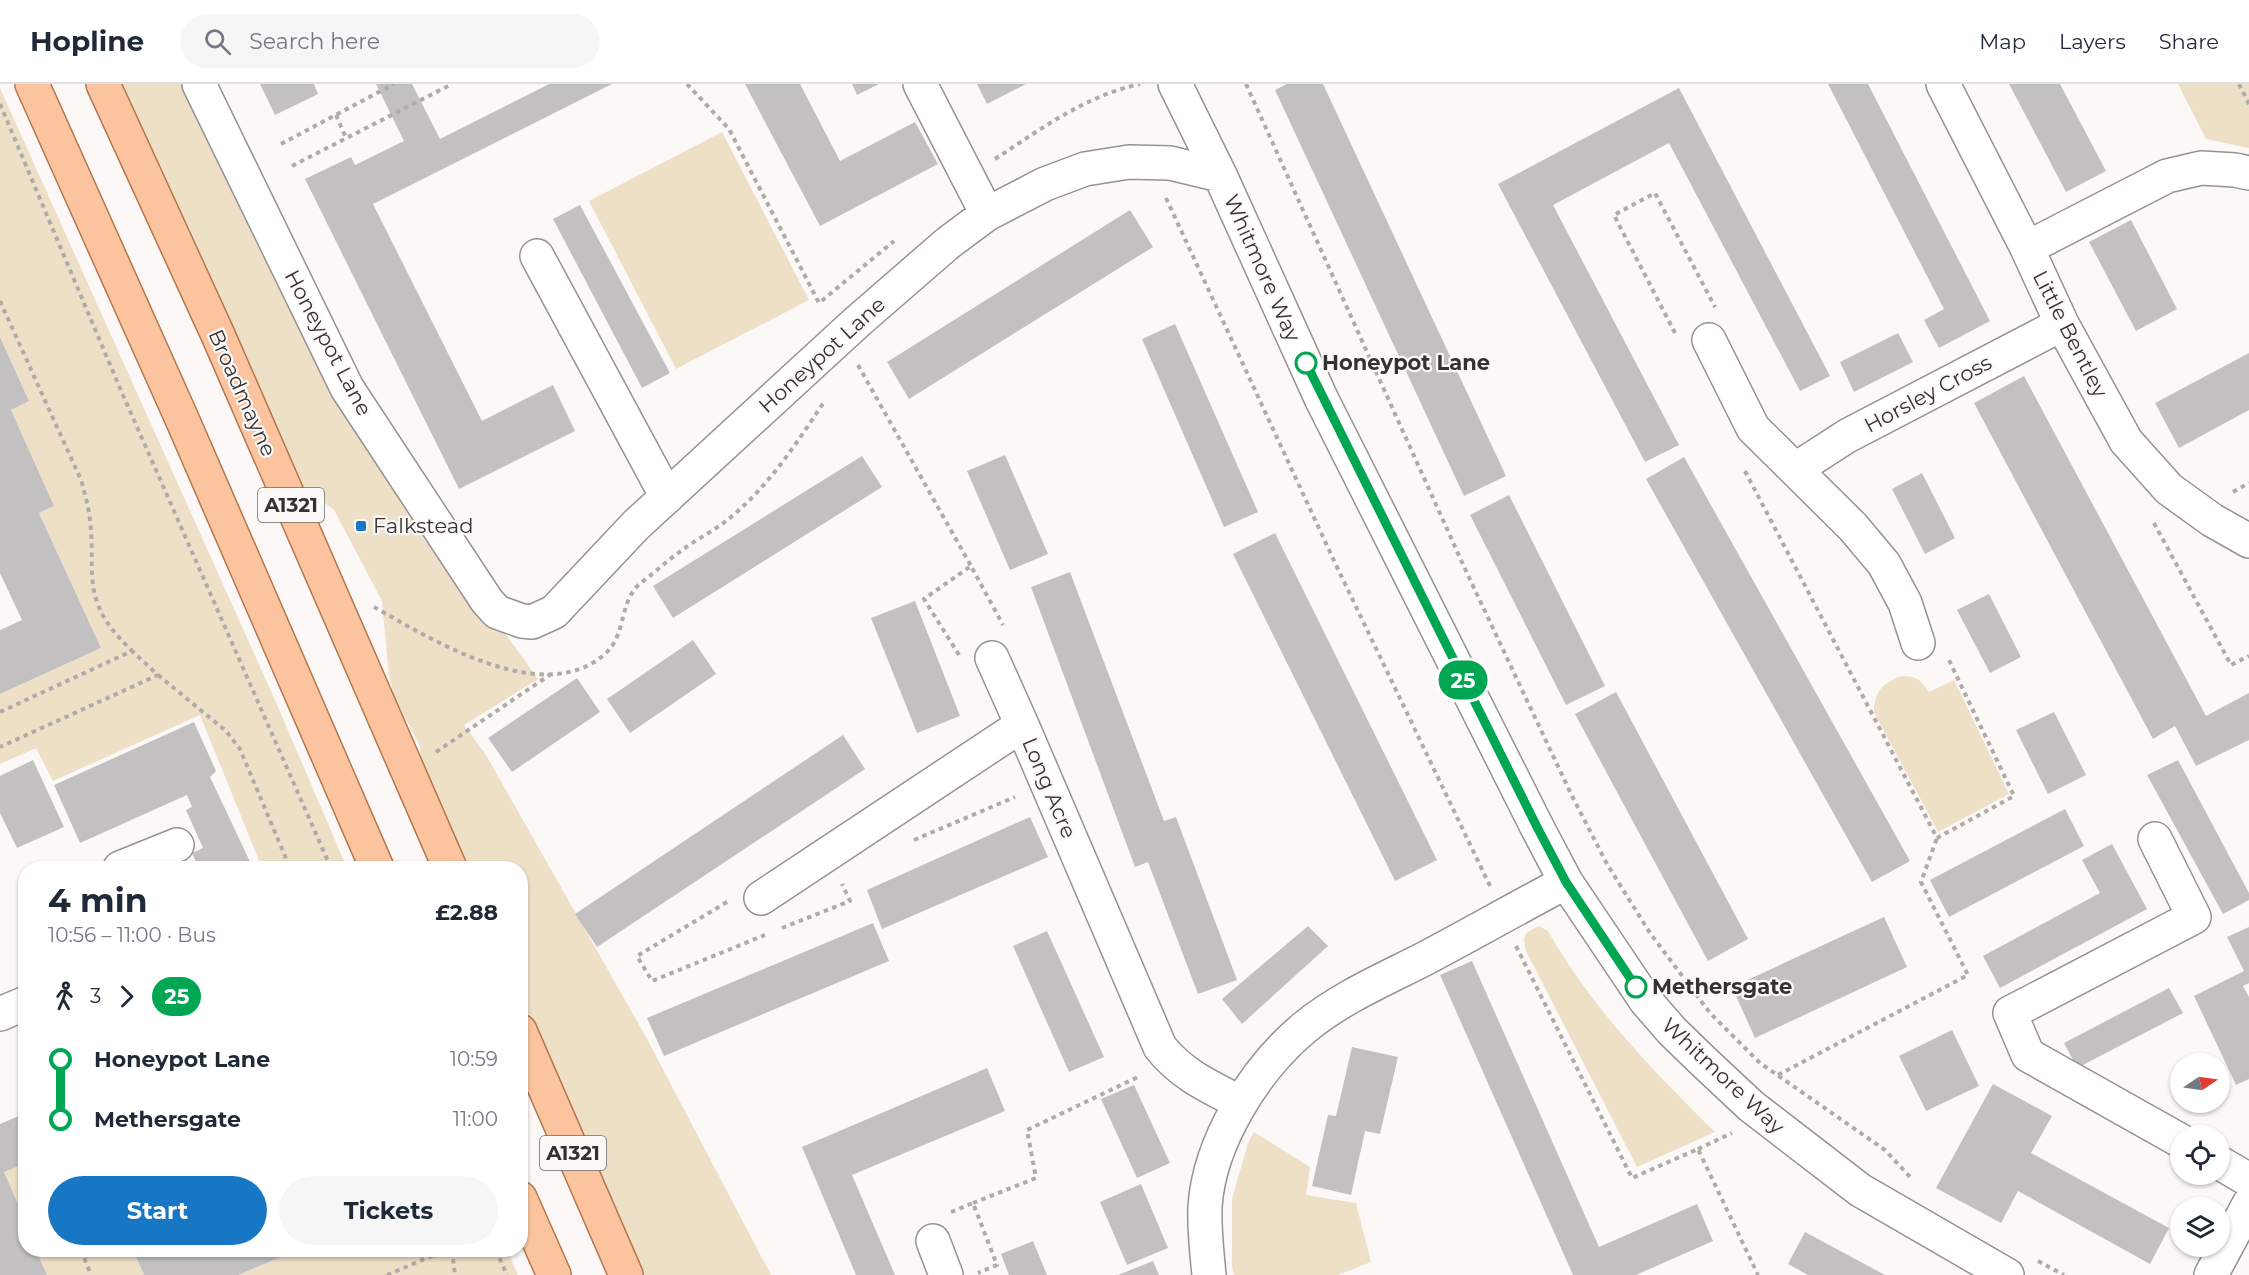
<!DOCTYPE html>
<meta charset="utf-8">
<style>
:root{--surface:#fff;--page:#f6f6f7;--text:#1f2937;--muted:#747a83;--line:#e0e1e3;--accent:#1877c4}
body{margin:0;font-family:Montserrat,sans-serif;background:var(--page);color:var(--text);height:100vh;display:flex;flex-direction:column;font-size:22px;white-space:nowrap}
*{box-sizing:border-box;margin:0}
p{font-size:20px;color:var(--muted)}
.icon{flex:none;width:33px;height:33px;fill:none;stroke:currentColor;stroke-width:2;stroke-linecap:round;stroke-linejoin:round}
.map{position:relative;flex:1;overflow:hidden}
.sheet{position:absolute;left:18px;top:777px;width:510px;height:396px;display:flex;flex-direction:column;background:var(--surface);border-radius:24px;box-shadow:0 2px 4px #0004}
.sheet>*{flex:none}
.badge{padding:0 12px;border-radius:20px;font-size:21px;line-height:39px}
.needle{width:39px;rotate:77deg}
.controls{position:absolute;left:2170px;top:969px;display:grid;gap:12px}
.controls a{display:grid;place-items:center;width:60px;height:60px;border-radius:50%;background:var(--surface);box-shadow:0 2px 4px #0004;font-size:30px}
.map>.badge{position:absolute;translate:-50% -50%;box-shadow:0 0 0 3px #fff}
.legs{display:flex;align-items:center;gap:9px;height:66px;padding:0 30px;font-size:20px}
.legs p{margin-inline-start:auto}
.headline{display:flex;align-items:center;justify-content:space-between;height:102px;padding:0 30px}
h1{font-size:33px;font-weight:700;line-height:45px}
.primary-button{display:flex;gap:12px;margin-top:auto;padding:12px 30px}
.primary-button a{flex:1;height:69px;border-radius:36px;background:var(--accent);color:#fff;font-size:24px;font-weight:700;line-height:69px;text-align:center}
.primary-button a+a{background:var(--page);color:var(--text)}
ul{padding:0 30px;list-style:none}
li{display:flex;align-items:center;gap:21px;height:60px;font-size:22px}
li i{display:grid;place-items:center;width:9px;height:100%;margin:0 8px;background:currentColor}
li i::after{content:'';width:15px;height:15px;margin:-8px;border:4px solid;border-radius:50%;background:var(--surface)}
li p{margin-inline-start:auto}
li:first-child i{background:linear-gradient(#0000 50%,currentColor 0)}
li:last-child i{background:linear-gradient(currentColor 50%,#0000 0)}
header{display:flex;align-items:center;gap:36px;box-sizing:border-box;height:84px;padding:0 30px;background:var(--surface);border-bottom:2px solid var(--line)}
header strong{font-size:28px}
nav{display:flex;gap:33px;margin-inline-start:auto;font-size:21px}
.search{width:420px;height:54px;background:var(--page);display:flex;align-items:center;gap:15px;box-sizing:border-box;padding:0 21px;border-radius:33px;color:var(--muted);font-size:22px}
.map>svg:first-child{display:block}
</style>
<header>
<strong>Hopline</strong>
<div class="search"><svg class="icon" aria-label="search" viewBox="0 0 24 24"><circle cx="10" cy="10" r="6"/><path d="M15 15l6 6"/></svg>Search here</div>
<nav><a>Map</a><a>Layers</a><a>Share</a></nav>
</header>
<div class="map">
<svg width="2249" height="1191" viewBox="0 0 2249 1191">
<rect width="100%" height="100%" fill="#fcf8f7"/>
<!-- green -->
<path fill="#eee0c7" d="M116,0H193L492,531L538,595L464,641L486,671L646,953L771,1191H638L521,920L520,784H462L422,693L420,662L395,615L389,592L382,517L334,426L298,398Z
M2178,0H2249V64L2206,55Z
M0,4L275,616L347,784H262L200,631L53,697L36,664L0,680V610L101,564L39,429L54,422L11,326L29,317L0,253Z
M722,48L809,216L676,285L589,117Z
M1902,592C1917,592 1921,596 1929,608L1954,596L2009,710L1938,748L1874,628C1875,607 1881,600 1902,592Z
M1539,842L1548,847C1591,923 1652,986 1715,1048L1637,1083L1526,867L1524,856L1526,849Z
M1254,1048L1310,1083L1306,1111L1356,1119L1371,1178L1338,1191H1234L1232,1183V1115L1248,1059Z
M25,1079V1139L4,1088Z
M36,1166H133L144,1191H47Z
M298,1166H507L518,1191H238Z"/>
<!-- building -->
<path fill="#c3c0c1" d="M260,0H314L318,10L275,31Z
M376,0H412L440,55L549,0H612L373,120L482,337L553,301L575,347L459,405L305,95L351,73L355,81L404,57Z
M745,0H800L840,77L915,38L938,80L820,142Z
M852,0H879L857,11Z
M977,0H1026L987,20Z
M1287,0H1323L1506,392L1464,412L1275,6Z
M1828,0H1868L1990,237L1939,264L1924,236L1944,225Z
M2009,0H2060L2106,87L2066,108Z
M1679,4L1830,292L1800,307L1669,59L1553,121L1679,361L1645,378L1498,100Z
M580,121L670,289L642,304L553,135Z
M1130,126L1153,163L909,315L887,278Z
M2131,136L2177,225L2136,247L2089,158Z
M1175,240L1258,428L1224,443L1142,255Z
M1898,249L1913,278L1854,308L1840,278Z
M0,253L29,317L11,326L54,422L39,429L101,564L0,610V546L22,536L0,489Z
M2249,269V326L2179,364L2155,319Z
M2024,292L2206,632L2249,609V656L2196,682L2175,642L2153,655L1974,319Z
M1005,371L1048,470L1010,486L967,387Z
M862,372L882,403L673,534L653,502Z
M1684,373L1910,777L1872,798L1646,395Z
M1922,389L1955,454L1925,470L1892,405Z
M1509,411L1605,602L1566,621L1470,431Z
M1275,449L1437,776L1395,797L1233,470Z
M1070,488L1164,737L1176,733L1237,896L1198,910L1148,778L1135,783L1031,503Z
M1989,510L2021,573L1990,589L1957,526Z
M915,517L960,632L917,649L871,534Z
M693,556L716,590L630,649L607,615Z
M577,594L600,628L512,688L488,654Z
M1616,608L1748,855L1708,877L1575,630Z
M2054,628L2086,691L2048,710L2016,646Z
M194,638L216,687L210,693L253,784H199L192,769L203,764L186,726L192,723L187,711L80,759L54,701Z
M843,651L865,685L597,863L575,830Z
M33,676L64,743L17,764L0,729V692Z
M2178,676L2249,809V816L2223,830L2147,691Z
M2065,725L2084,762L1949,833L1930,796Z
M1030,733L1048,773L882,845L867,806Z
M2112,760L2147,825L2000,904L1983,872L2100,809L2082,776Z
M1884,833L1907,883L1755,954L1732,903Z
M873,839L889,877L664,972L647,934Z
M1308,842L1328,862L1242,940L1222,915Z
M2249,843V899L2243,902L2249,913V995L2236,1001L2194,912L2244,887L2227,853Z
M1047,847L1104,973L1069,988L1013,862Z
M1472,877L1599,1163L1697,1120L1713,1157L1636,1191H1573L1440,891Z
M2169,904L2183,929L2077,984L2064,959Z
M1952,946L1979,1002L1926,1027L1899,972Z
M1352,963L1398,973L1380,1050L1365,1047L1351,1111L1312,1102L1328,1031L1336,1032Z
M987,984L1005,1027L852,1091L895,1191H856L802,1063Z
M1993,1000L2052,1032L2031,1069L2169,1144L2150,1180L2018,1107L2001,1139L1936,1104Z
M1134,1001L1170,1079L1137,1094L1101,1015Z
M26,1029V1079L4,1088L26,1139V1166H36L47,1191H0V1040Z
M1141,1100L1168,1164L1127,1181L1100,1118Z
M1805,1148L1885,1191H1808L1788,1180Z
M1033,1157L1047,1191H1009L1001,1170Z
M133,1166H187L190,1171L203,1166H298L238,1191H144Z
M1153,1177L1159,1191H1118Z"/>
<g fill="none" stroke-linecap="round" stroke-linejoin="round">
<defs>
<path id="minor" d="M199,0L347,304L487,517L497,528L522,537L532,538L554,528L636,441L857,238L948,159L987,130L1045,100L1085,85L1129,78L1170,79L1220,91
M920,0L987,130
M1175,0L1220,91L1321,314L1537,743L1566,798L1646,917L1672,947L1704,978L1751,1022L1860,1106L2007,1191
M1943,0L2027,164L2062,240L2126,357L2169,405L2212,436L2249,457
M2027,164L2167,92L2201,84L2235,86L2249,89
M537,172L667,413
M1709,256L1753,344L1853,443L1884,480L1905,519L1918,559
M1796,385L1847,352L2062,240
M992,574L1022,641
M2155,755L2194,833L2010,929L2028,971L2181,1057
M120,784L177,761
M761,814L1022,641L1160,963C1182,991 1210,1003 1241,1019
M0,930L26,919
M2220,1079L2249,1096
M933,1157L946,1191
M1209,1191C1207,1169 1204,1146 1205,1123C1209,1058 1255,985 1304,944C1340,914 1385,895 1426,874C1473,849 1519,823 1566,798
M2211,1191L2249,1120"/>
<path id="major" d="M32,0L182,335L377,784
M103,0L218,251L450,784
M520,947L626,1191
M520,1114L554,1191"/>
</defs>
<!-- minor casing -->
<use href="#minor" stroke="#969292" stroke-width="36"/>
<!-- major casing -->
<use href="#major" stroke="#b4784e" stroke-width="36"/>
<!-- path -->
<path stroke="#aeabaa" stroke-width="4" stroke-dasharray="4.5 4.5" stroke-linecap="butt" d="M687,0L729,45L819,219L894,157
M1246,0L1466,487L1572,712L1607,780L1650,849L1710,929L1760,979L1885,1066L1912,1095
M2239,0L2249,20
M0,20L119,302L331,784
M336,31L346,54
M281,60L394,0
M995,75C1041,45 1085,12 1140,0
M292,82L452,0
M1166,114L1336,481L1490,802
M0,217L81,396C86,413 90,429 91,447C93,470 89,496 97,518C104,538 117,552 132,567
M1675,249L1614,131L1655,109L1715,223
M858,281L971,482
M1745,387L1937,754L2014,712L1948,574
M2233,408L2249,399
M2154,439L2231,581L2249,572
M374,523C431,555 542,625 605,570C625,552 620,523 635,505C639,499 647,495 652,490C662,482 671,474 681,467C695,456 712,448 726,437C767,405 796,360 824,318
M959,571L924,515L971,482L1003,541
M158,591L226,647L240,665L290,784
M0,628L132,567L158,591L0,663
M436,668L551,590
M914,756L1015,713
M727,818L637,872L652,897L765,851
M782,844L850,817L842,800
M1516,862L1632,1094L1698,1065L1758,1191
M1778,991L1968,891L1921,798L1937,754
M1698,1065L1732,1049
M973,1119L1036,1094L1027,1046L1140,992
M951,1128L973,1119L997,1181L978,1189
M81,1166L91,1191
M452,1166L455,1191
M496,1166L507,1191
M2038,1177L2064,1191
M387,1191L446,1166"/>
<!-- minor -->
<use href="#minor" stroke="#fff" stroke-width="33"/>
<!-- major -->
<use href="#major" stroke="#fbc49e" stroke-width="33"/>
</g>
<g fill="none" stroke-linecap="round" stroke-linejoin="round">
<defs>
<path id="line-1" d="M1306,279L1537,743L1566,798L1636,903"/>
</defs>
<!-- line-1 casing -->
<use href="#line-1" stroke="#fff" stroke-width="14"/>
<!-- line-1 -->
<use href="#line-1" stroke="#00a651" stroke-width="9"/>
</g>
<!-- markers -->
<g fill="#fff" stroke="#00a651" stroke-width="3">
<circle cx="1306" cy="279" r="10"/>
<circle cx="1636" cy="903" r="10"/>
</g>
<rect fill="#1877c4" stroke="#fcf8f7" stroke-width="2" x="355" y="436" width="12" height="12" rx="3"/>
<g text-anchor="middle" stroke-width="4.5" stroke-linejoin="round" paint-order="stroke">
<!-- shield labels -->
<g fill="#fcf8f7" stroke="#6f6d6d" stroke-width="1.5">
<rect x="258" y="404" width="66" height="34" rx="4.5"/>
<rect x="540" y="1052" width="66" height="34" rx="4.5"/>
</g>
<g font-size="20" font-weight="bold" fill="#333232">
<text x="291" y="428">A1321</text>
<text x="573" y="1076">A1321</text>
</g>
<!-- street labels -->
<g font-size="21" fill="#333232" stroke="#fcf8f7">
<text transform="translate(1262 184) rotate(66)" y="7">Whitmore Way</text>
<text transform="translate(2070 250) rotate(63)" y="7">Little Bentley</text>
<text transform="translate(328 259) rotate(62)" y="7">Honeypot Lane</text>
<text transform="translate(822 271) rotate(-42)" y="7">Honeypot Lane</text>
<text transform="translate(242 309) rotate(66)" y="7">Broadmayne</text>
<text transform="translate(1928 310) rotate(-28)" y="7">Horsley Cross</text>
<text transform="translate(1049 704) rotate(67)" y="7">Long Acre</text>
<text transform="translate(1723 992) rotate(43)" y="7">Whitmore Way</text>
</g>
<!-- stop labels -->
<g font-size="21" font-weight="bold" fill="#333232" stroke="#fcf8f7" text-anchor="start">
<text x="1322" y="286">Honeypot Lane</text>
<text x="1652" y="910">Methersgate</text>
</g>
<!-- poi labels -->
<g font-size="21" fill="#333232" stroke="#fcf8f7" text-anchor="start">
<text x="373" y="449">Falkstead</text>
</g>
</g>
</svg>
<div class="controls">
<a><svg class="needle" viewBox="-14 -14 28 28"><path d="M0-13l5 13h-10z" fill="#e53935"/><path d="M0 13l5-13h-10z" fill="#747a83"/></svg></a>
<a><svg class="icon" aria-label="locate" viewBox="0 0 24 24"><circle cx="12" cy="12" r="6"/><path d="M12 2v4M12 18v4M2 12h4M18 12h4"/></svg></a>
<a><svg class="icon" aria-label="layers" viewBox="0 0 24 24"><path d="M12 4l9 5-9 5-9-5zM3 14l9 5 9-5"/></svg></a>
</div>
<b class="badge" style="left:1463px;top:596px;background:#00a651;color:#fff">25</b>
<section class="sheet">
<div class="headline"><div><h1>4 min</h1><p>10:56 – 11:00 · Bus</p></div><b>£2.88</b></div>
<div class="legs"><svg class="icon" aria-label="walk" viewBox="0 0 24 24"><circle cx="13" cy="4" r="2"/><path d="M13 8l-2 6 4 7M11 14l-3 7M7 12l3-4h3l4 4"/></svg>3<svg class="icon" aria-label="forward" viewBox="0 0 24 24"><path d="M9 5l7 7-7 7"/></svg><b class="badge" style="background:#00a651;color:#fff">25</b></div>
<ul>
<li><i style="color:#00a651"></i><b>Honeypot Lane</b><p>10:59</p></li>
<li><i style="color:#00a651"></i><b>Methersgate</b><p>11:00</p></li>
</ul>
<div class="primary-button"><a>Start</a><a>Tickets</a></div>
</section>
</div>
